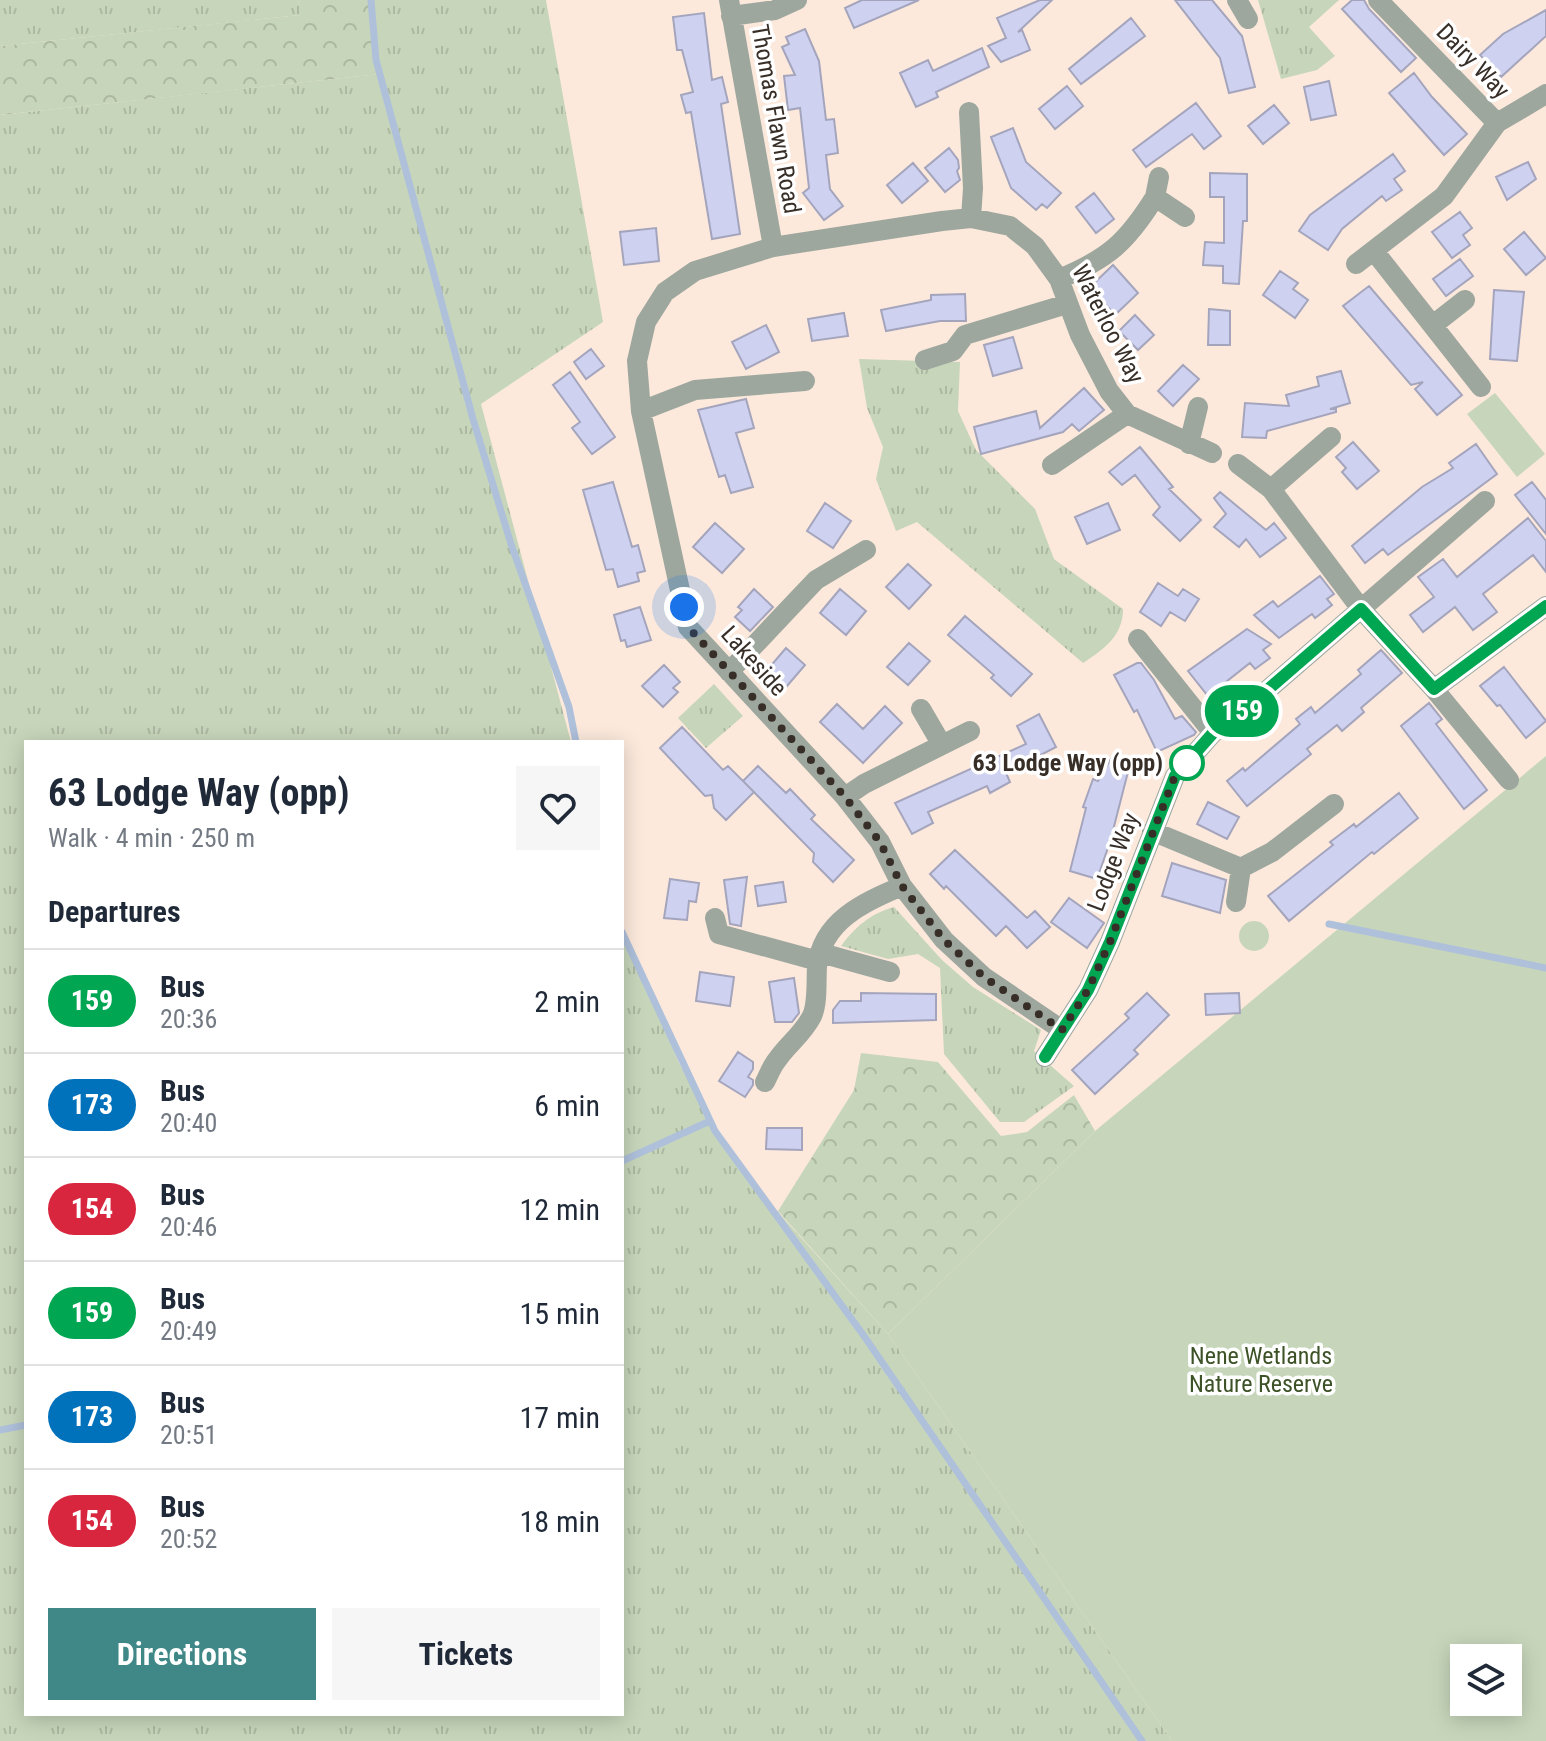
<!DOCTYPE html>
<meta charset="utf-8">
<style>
:root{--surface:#fff;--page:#f6f6f7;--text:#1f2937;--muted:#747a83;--line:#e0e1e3;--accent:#408887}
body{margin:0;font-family:"Roboto Condensed",sans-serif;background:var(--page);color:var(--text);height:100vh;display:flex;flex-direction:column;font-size:30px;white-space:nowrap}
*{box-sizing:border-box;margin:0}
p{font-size:26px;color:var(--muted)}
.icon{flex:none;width:44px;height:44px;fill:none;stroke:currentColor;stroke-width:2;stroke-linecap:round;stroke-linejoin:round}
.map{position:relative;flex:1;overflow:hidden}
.drawer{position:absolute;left:24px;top:740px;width:600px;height:976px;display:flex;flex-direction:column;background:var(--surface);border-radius:0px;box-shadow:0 4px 20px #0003}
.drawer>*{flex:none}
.badge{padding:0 16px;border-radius:26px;font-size:28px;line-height:52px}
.fabs{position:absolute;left:1450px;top:1644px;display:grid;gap:16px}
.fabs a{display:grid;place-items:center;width:72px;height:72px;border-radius:0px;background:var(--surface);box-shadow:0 4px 20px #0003;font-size:40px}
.you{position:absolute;width:40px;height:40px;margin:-20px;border:6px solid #fff;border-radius:50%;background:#1a73e8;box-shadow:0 0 0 12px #1a73e833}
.map>.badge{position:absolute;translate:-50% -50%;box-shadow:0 0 0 4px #fff}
h2{padding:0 24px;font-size:30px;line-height:72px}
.round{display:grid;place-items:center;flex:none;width:84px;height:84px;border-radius:0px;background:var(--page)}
.headline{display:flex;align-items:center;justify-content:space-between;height:136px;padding:0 24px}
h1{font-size:38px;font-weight:700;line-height:60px}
.primary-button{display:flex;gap:16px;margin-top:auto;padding:16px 24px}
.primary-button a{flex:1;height:92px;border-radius:0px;background:var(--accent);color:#fff;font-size:32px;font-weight:700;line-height:92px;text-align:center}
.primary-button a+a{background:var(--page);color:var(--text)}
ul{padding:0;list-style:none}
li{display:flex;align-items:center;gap:24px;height:104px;padding:0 24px;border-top:2px solid var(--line)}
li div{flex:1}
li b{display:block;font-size:30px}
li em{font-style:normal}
li .badge{min-width:88px;font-weight:700;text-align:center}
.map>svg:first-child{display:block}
</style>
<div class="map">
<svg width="1546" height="1741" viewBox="0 0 1546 1741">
<defs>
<pattern id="grass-tufts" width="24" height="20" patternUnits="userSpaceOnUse" patternTransform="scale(2)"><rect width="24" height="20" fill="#c7d6bb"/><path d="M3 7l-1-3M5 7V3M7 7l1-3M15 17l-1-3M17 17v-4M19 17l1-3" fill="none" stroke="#acb8a1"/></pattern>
<pattern id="forest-crowns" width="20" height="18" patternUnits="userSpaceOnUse" patternTransform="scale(2)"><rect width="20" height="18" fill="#c7d6bb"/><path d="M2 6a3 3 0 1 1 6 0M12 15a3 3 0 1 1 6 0" fill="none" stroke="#acb8a1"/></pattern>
</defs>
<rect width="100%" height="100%" fill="#fce9dc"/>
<!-- grass -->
<path fill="url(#grass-tufts)" d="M0,0H298L301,15L0,46Z
M371,0H546L603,322L481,404L571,742H26V1714H622V927L679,1063L742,1172L888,1334L1172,1741H0V115L379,74Z
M1258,0H1339L1309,27L1335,56L1317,70L1281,79Z
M859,359L960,362L958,411L976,450L1035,509L1054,559L1123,609C1123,636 1104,649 1083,663L917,522L896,531L876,479L883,447L867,408Z
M714,684L743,716L706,748L678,718Z
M894,907L942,960L973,987L1041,1030L1034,1051L1074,1086L1024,1122H1000L944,1054L940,968L918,954L888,959L841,946C856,926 870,914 894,907Z"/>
<!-- forest -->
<path fill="url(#forest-crowns)" d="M298,0H371L376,60L380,74L0,115V46L300,15Z
M861,1053L938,1062L1001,1136L1027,1132L1074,1095L1095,1131L888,1334L778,1211L854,1090Z"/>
<!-- green -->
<path fill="#c7d6bb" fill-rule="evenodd" d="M1495,393L1545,454L1517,477L1467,414Z
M1546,756V1741H1172L888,1334L1095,1131ZM1464,1658H1508V1702H1464Z
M1239 936a15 15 0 1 1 30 0a15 15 0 1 1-30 0Z"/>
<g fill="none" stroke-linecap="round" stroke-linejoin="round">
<!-- stream -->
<path stroke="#afc0db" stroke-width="7" d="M371,0L376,60L473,419L511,544L569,707L576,742
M1329,924L1546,968
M622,932L715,1131L864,1336L1142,1741
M622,1161L710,1121
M0,1430L26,1425"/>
</g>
<!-- building -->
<path fill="#cfd1f0" stroke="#a4a5bd" stroke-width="2" d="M862,0H919L854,28L845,8Z
M1040,0H1052L1018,32L1022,30L1030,50L1001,62L988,46L1006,38L997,18Z
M1175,0H1212L1242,36L1255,87L1229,93L1220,58Z
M1352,0H1364L1369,9L1416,58L1401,72L1342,9Z
M1546,10V36L1501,77L1480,55L1503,34Z
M704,13L712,80L722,77L728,102L721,104L740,234L712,239L691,112L686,113L681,95L693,92L682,50H677L673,17Z
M1131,18L1145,36L1081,84L1069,69Z
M805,29L819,61L826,120L834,119L838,153L826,155L830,189L843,206L824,220L803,193L809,188L800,108L788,110L784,76L795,75L782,47L789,44L786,37Z
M982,48L989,67L936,92L938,97L916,107L900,73L928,60L933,71Z
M1414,73L1432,97L1467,134L1444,155L1389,93Z
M1329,81L1336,115L1311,120L1304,87Z
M1067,86L1083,106L1055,129L1039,109Z
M1196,103L1221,136L1204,149L1192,134L1146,167L1133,150Z
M1274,105L1289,123L1263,144L1248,126Z
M1013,128L1026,162L1061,193L1047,208L1042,204L1036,210L1011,188L991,137Z
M949,148L958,160L959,168L957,171L960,180L945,192L925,168Z
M1393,154L1405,171L1394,179L1402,190L1386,201L1382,196L1342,229L1328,250L1299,231L1310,215Z
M1528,162L1536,179L1507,200L1496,177Z
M913,163L928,181L902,203L887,185Z
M1210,173L1247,174V221H1243L1239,284L1223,283V266L1203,265L1205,242L1224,243V197H1210Z
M1094,193L1114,219L1096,233L1076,207Z
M1460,212L1472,228L1463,235L1470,245L1452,258L1432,232Z
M656,228L659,261L624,265L620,232Z
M1524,232L1546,258L1526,275L1504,249Z
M1460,259L1473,276L1446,296L1433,279Z
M1113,265L1138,293L1115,315L1090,287Z
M1280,271L1298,283L1293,289L1308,300L1295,318L1263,295Z
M1369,286L1462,395L1437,415L1415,389L1423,382L1411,385L1343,306Z
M1494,290L1524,292L1517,361L1490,359Z
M965,294L966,321H940L886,331L881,310L931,300V295Z
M1209,309L1230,311V345H1208Z
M844,313L848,336L812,341L808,319Z
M1135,315L1154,335L1138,350L1119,331Z
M766,325L779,352L746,369L732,342Z
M1013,337L1022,368L993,376L984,345Z
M591,349L604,366L586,379L574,362Z
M1183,365L1199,379L1173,406L1158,391Z
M1341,371L1350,403L1330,409H1336V412L1267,431L1266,438L1242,437L1245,403L1289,406L1286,395L1319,386L1317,377Z
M570,372L615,437L592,454L572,428L580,422L553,385Z
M1084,388L1104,410L1079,431L1072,424L1063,432L981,454L974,427L1036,411L1040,428Z
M746,399L754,428L736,433L753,487L731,493L725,475L719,477L698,410Z
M1353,442L1379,471L1357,489L1342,472L1346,468L1336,457Z
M1476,444L1497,474L1388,555L1383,549L1365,563L1352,546L1422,487L1453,468L1449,463Z
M1140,447L1173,487L1169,489L1201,520L1180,541L1153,515L1160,507L1135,475L1122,485L1109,472Z
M613,482L632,547L638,545L645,571L637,573L639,581L618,587L613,569L606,570L583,490Z
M1532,482L1546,500V534L1515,495Z
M1220,492L1266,530L1274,523L1286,538L1260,557L1246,539L1239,547L1214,527L1226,514L1214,498Z
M825,503L851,521L833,548L807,531Z
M1108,503L1120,530L1087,544L1075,517Z
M1528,518L1546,541V572L1533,555L1483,594L1497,612L1473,630L1455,607L1423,632L1410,615L1434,597L1418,577L1443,559L1457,577Z
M715,523L744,549L722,573L693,547Z
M908,564L931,585L909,609L886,587Z
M1320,576L1334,594L1327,599L1332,605L1315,618L1312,614L1279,638L1254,615L1273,601L1278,607Z
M1158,583L1178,596L1183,589L1199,599L1185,621L1170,612L1161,626L1140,612Z
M754,589L773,607L750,631L735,617L742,610L738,607Z
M840,589L866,611L846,635L820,613Z
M640,607L651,640L627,647L625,640L621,641L614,615Z
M965,616L1032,674L1011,696L991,678L994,675L948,635Z
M1247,629L1271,644L1263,650L1270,658L1255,669L1250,663L1208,696L1188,671Z
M909,643L930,661L908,685L887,667Z
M786,648L805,665L781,693L762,676Z
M1381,650L1402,673L1361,708L1364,712L1342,731L1337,725L1307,749L1311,754L1247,806L1227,781L1243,768L1245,771L1300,724L1296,719L1311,707L1315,713L1361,674L1358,670Z
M1137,663H1141L1154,680L1175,719L1182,716L1196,732L1194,735L1157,752L1137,710L1134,712L1114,675Z
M664,665L680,682L673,688L678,692L663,707L642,686Z
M1504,667L1546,721L1526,738L1500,705L1497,706L1480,686Z
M1429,703L1442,719L1436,724L1487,790L1464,809L1401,726Z
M837,704L863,729L885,706L902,723L863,763L820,722Z
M1039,714L1056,747L1006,773L1010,782L990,793L987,786L928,812L933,823L912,834L895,803L1026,744L1017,726Z
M682,727L723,770L728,766L754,792L726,820L714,808L712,795L705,796L660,748Z
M1112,757L1129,768L1110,842L1097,879L1070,871L1086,808L1083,807L1093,779L1098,781Z
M758,766L786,793L790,789L815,815L811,819L854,860L833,882L813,862L814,853L743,781Z
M1399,793L1418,818L1374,854L1372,852L1289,921L1268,896L1333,845L1330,842L1354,824L1356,827Z
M1208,802L1239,817L1227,839L1197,824Z
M955,850L1027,918L1035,911L1050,927L1027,948L1006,926L996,936L946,886L944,889L930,874Z
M1172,863L1226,880L1220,913L1162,896Z
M747,877L741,926L730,924L724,880Z
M670,879L699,883L696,902L689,901L687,920L664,918Z
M783,882L786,902L758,906L755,886Z
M1069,898L1104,923L1087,948L1051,922Z
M700,972L734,977L730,1006L696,1001Z
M794,978L799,1013L792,1022H775L769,982Z
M861,993L936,994V1020L833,1023V1010L840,1001H861Z
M1147,993L1169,1015L1134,1050L1138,1054L1095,1094L1072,1070L1129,1018L1125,1014Z
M1239,993L1240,1013L1206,1015L1205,994Z
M738,1052L753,1062V1069L748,1077L753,1080V1085L745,1097L719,1081Z
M767,1128H802V1150L766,1149Z"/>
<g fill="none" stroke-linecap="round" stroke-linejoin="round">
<!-- minor -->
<path stroke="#9ea79e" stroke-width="20" d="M729,0L773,247
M1237,0L1248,19
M1378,0L1497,123
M731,16L775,10L797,0
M969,112L973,188L971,218
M1159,177L1155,197L1185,217
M1374,251L1481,387
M1356,264L1444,196L1497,123L1546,94
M1059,279C1108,259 1127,242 1155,197
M1433,325L1465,300
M925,360L953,351L965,335L1067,304
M641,411L695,390L805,381
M1189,444L1198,407
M1238,464L1271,489L1361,609L1485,501
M1052,465L1127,414
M1271,489L1331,437
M1138,639L1213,733
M729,672L816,580L866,550
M1434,689L1509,780
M921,709L942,745
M845,797L864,784L970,731
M1152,831L1241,868L1272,852L1334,804
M1236,902L1241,868
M715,918L719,934L818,961
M821,953L890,972
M1062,1030L984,977L944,940L902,886L880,842L845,797L688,627L641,411L637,361L646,322L665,292L695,271L773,247L942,221L971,218L1010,226L1035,246L1059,279L1080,335L1109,391L1127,414L1212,453
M1045,1057L1088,990L1110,942L1175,776L1213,733L1250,705L1361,609L1434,689L1546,606
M765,1082C769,1074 772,1066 777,1060C788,1044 802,1035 812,1016C818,1003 816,982 817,967C822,920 865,902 902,886"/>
</g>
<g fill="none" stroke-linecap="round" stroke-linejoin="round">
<defs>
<path id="line" d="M1045,1057L1088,990L1110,942L1175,776L1213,733L1250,705L1361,609L1434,689L1546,606"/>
</defs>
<!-- line casing -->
<use href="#line" stroke="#fff" stroke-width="18"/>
<!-- line -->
<use href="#line" stroke="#00a651" stroke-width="12"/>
<!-- walk -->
<path stroke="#372e28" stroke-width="8" stroke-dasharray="0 14.4" d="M684,607L688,627L845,797L880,842L902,886L944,940L984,977L1062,1030L1088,990L1110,942L1175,776L1194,755L1187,763"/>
</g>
<!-- markers -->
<circle fill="#fff" stroke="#00a651" stroke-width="4" cx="1187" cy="763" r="16"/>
<g text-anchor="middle" stroke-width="7" stroke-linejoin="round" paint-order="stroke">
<!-- street labels -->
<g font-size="24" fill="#372e28" stroke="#fff">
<text transform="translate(1473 61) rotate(46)" y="8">Dairy Way</text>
<text transform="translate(776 119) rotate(80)" y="8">Thomas Flawn Road</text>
<text transform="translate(1108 324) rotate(63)" y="8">Waterloo Way</text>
<text transform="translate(754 661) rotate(48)" y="8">Lakeside</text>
<text transform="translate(1113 862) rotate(-69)" y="8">Lodge Way</text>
</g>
<!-- stop labels -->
<g font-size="24" font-weight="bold" fill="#372e28" stroke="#fff" text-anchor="end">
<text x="1163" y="771">63 Lodge Way (opp)</text>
</g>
<!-- park labels -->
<g font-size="24" fill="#3d5227" stroke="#fff">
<text x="1261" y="1364">Nene Wetlands<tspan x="1261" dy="28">Nature Reserve</tspan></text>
</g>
</g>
</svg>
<div class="fabs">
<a><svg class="icon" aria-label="layers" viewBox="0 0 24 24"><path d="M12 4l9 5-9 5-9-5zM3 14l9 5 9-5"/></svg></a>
</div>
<div class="you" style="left:684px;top:607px"></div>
<b class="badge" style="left:1242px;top:711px;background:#00a651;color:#fff">159</b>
<section class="drawer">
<div class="headline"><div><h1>63 Lodge Way (opp)</h1><p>Walk · 4 min · 250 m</p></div><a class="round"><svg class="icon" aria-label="heart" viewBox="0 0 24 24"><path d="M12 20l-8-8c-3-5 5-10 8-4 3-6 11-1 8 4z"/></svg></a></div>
<h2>Departures</h2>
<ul>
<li><span class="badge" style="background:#00a651;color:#fff">159</span><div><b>Bus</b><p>20:36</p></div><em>2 min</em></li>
<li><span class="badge" style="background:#0072bc;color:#fff">173</span><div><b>Bus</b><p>20:40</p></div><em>6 min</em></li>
<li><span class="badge" style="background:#d7263d;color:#fff">154</span><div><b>Bus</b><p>20:46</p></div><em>12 min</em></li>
<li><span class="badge" style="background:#00a651;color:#fff">159</span><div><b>Bus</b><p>20:49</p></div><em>15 min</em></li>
<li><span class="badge" style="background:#0072bc;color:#fff">173</span><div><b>Bus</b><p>20:51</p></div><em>17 min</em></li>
<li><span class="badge" style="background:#d7263d;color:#fff">154</span><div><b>Bus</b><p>20:52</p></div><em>18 min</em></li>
</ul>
<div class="primary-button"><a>Directions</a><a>Tickets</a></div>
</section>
</div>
